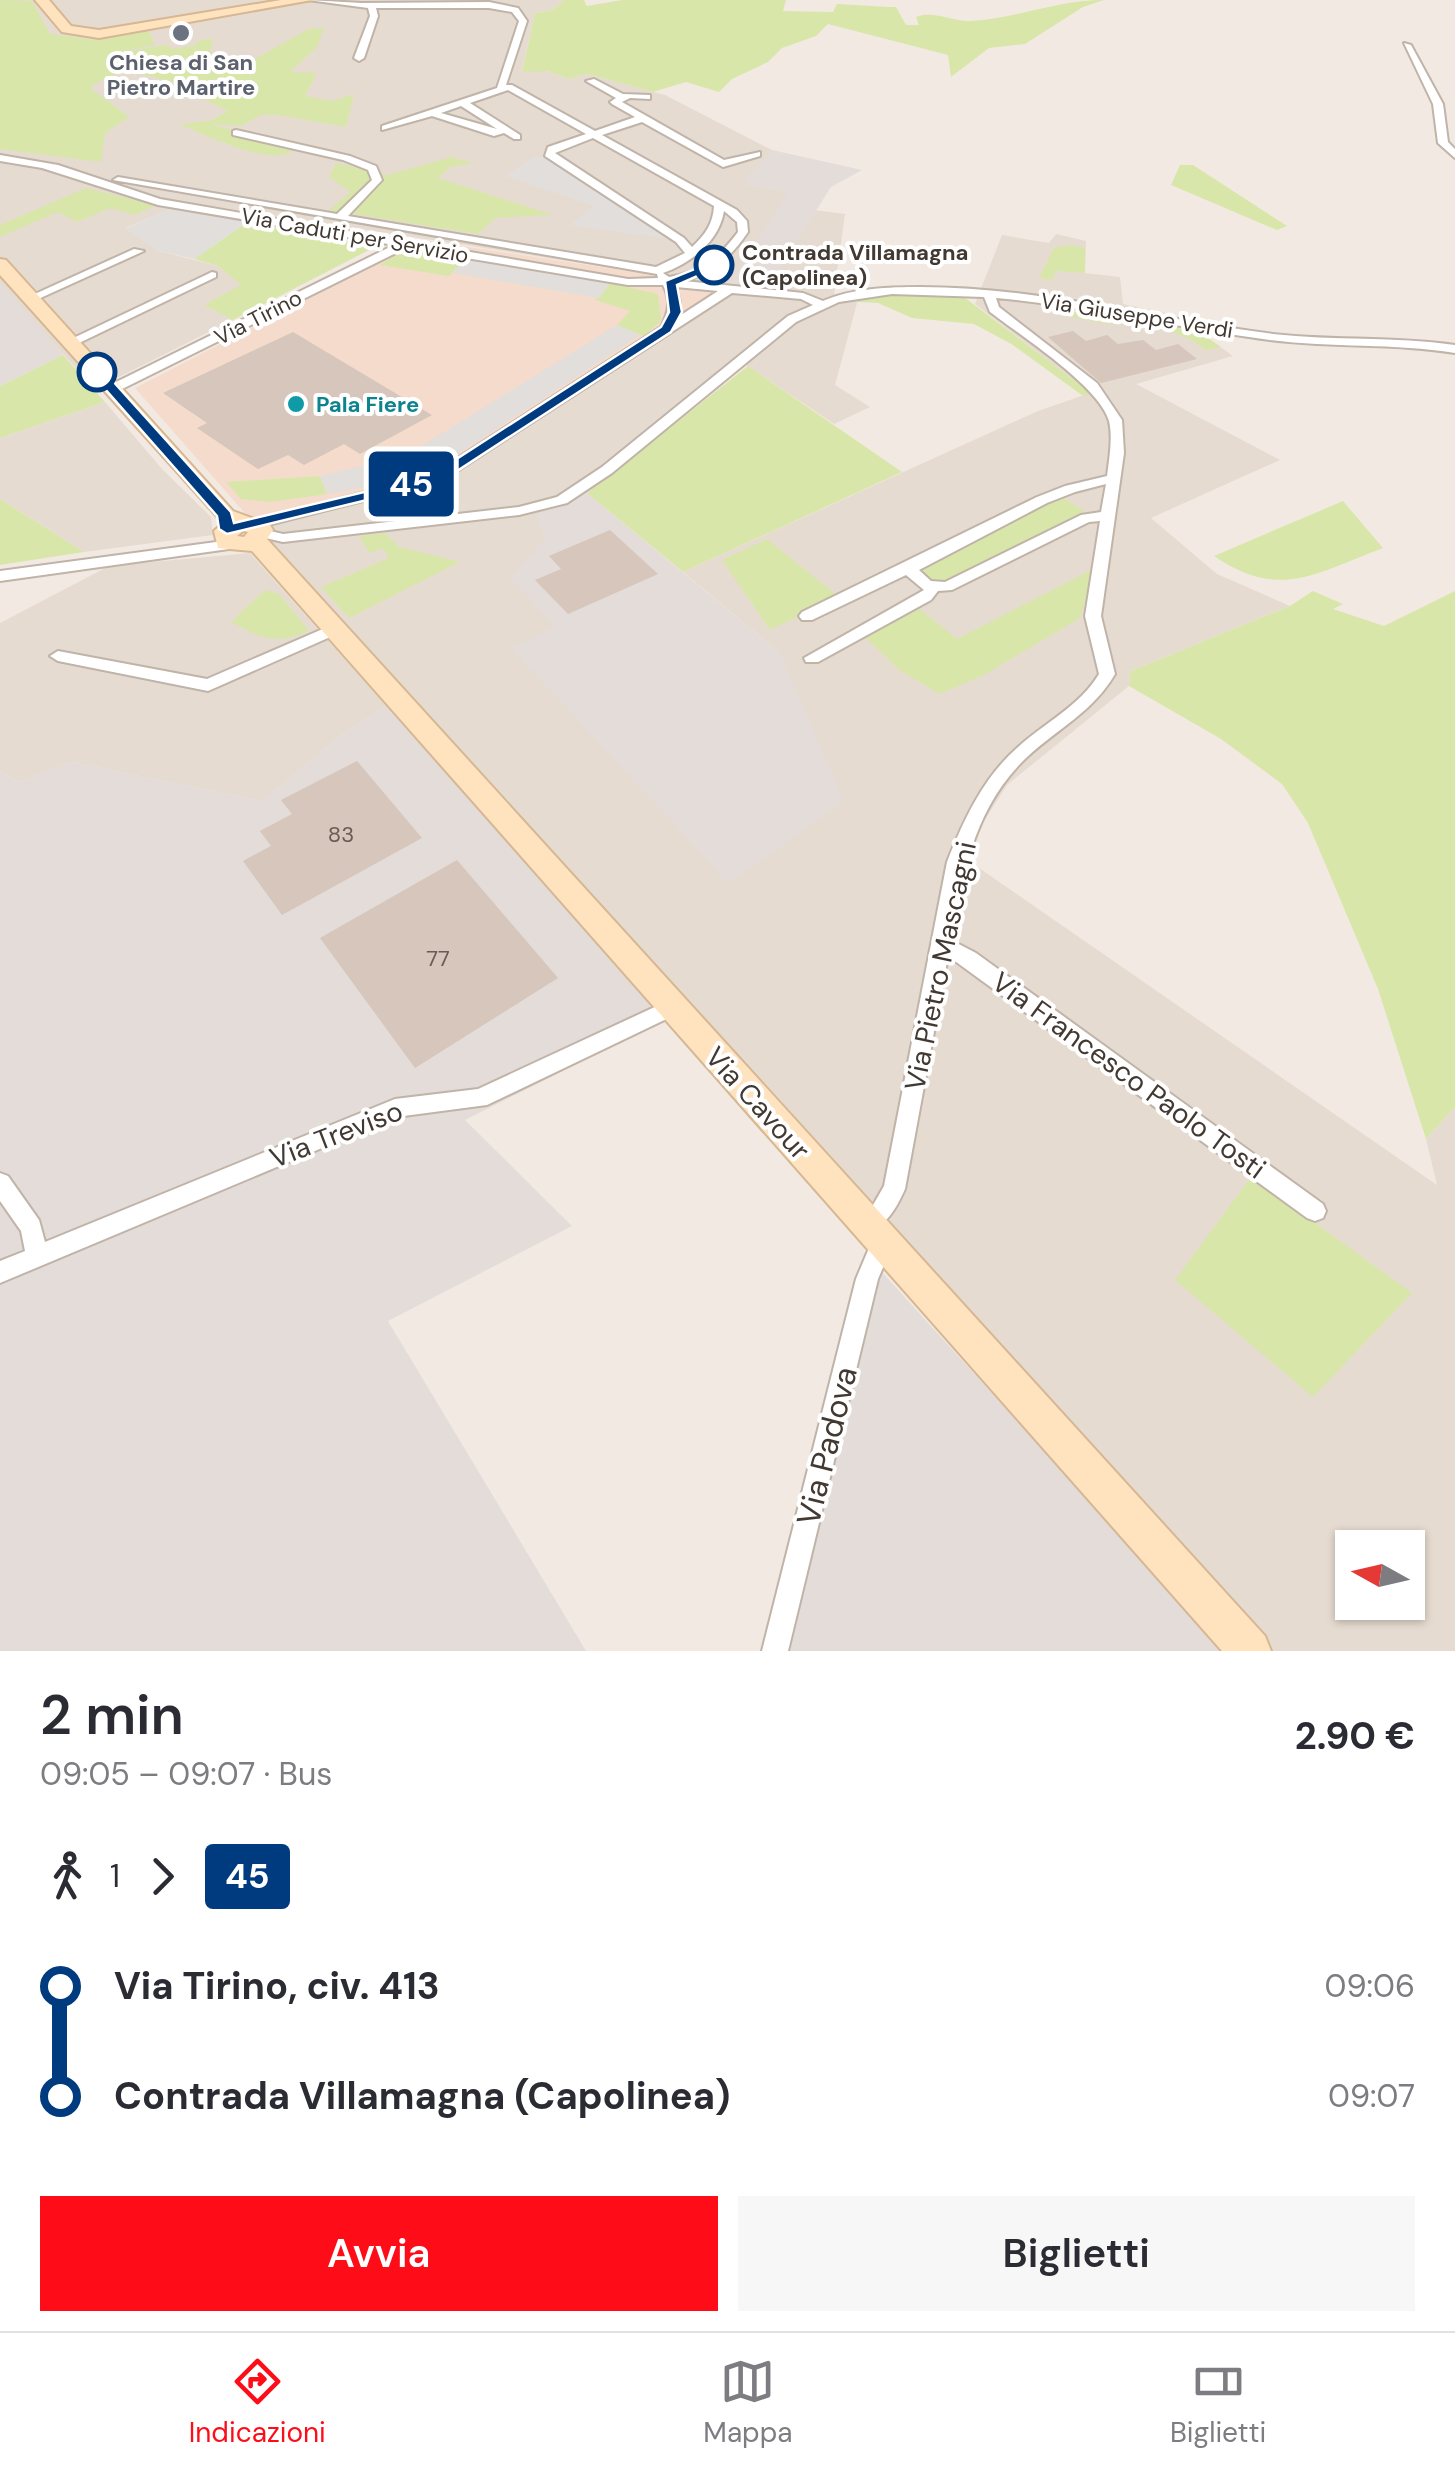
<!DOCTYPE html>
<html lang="it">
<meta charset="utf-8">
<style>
:root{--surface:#fff;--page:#f7f7f7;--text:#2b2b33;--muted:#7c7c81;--line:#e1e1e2;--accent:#fe0d19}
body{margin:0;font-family:"DM Sans",sans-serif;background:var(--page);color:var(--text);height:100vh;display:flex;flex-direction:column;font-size:38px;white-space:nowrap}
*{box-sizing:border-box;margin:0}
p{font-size:32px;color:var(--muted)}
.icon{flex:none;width:55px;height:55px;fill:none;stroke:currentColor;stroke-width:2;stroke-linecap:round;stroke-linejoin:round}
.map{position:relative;height:1651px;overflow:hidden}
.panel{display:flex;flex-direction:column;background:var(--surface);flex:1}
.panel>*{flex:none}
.badge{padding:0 20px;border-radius:8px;font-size:35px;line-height:65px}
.needle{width:65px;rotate:278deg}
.tools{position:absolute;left:1335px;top:1530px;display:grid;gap:20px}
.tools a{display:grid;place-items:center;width:90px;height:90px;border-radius:0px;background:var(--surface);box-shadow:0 2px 8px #0004;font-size:50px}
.map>.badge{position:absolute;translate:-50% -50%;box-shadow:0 0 0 5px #fff}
.legs{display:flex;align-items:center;gap:15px;height:110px;padding:0 40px;font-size:32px}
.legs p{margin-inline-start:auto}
.head{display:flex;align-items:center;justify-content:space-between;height:170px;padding:0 40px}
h1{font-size:55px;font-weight:600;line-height:75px}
.button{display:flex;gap:20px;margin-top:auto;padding:20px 40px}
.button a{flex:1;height:115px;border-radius:0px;background:var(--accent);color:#fff;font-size:40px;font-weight:600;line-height:115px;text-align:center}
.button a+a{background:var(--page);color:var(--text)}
ul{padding:0 40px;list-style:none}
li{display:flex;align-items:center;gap:35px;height:110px;font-size:38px}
li i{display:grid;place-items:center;width:15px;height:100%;margin:0 12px;background:currentColor}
li i::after{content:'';width:25px;height:25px;margin:-12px;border:8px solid;border-radius:50%;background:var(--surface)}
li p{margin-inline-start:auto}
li:first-child i{background:linear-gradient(#0000 50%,currentColor 0)}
li:last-child i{background:linear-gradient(currentColor 50%,#0000 0)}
.menu{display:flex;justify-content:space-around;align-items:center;height:140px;border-top:2px solid var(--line);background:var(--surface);font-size:28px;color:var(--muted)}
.menu a{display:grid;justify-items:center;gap:5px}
.menu .selected{color:var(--accent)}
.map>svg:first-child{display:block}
</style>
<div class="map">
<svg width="1455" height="1651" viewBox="0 0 1455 1651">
<rect width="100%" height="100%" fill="#f2eae2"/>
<!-- residential -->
<path fill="#e6dbd0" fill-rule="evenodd" d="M0,0H295L256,8L255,12L308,0H565L552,10L535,13L522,71H547L570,79L587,74L665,95L772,150L744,184L789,192L729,286L186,202L126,228L159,251L218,266L242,285L205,305L233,320L95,389L0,286Z
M815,210L845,214L834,294L860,292L835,385L870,407L834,424L746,365L587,493L536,516L546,539L556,627L512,649L780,653L683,572L1038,411L1090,393L975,304L1002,235L1049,243L1056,234L1086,241L1085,273L1120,277L1123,304L1175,315L1233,356L1136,384L1280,460L1151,518L1217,574L1290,606L1131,671L1129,686L1007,785L984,821L969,861L1437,1185L1426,1139L1455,1107V1651H1261L515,833L249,518L357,503L454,474L741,288L766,290ZM1352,1548H1408V1602H1352Z
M105,402L162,469L211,517L213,535L84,552L0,499V438Z
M250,553L386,706L340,736L262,801L71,762L19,782L0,771V623L109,566Z"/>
<!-- commercial -->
<path fill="#f5dbcc" d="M422,240L741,288L454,474L357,503L249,518L135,388Z"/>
<!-- industrial -->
<path fill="#e3dcd8" d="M772,150L862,170L831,187L766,290L729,286L788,192L743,184Z
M3,285L63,355L0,386V286Z
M587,493L780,653L844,801L729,884L511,648L555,627L509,578L546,539L535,516Z
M386,706L666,1019L465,1120L572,1226L388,1321L586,1651H0V771L19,782L71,762L262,801L340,736Z
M880,1270L1226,1651H784Z"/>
<!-- green -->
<path fill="#d8e7a9" d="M0,0L32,1L50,34L97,40L149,31L155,45L105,55L167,45L171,49L194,46L200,40L213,39L209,53L227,55L213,64L235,70L309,29L324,28L317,47L290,72L317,73L305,96L332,101L354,94L346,127L279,115H261L241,126L211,124L294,150C272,168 205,135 180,124L210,121L228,111L187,91L215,88V82C204,81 193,86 183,84C145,78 128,60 90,88L129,117L105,133L101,162L0,149Z
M565,0H584L587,6L622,0H786L783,11L833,12L837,4L890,7H896L906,25H919L916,17C934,10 953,22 971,21C1017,18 1058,0 1104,0L1083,7L1025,44L989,48L951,77L948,55L828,24L816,36L782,48L768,62L732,79L719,92L686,82L653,92L587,74L570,79L547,71L522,72L535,13L552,10Z
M451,157L474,163L450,167L438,178L553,215L496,218L478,234L329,210L351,192L329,177L336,163L388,175Z
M1180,165H1193L1287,226L1277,230L1171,185Z
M86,188L156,205L135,215L110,208L77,222L58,212L0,237V225Z
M247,222L377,246L233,320L204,305L241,285L218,266L194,259Z
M1070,245L1085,248V273L1056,271L1052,280L1039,278L1054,248Z
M409,247L467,257L449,276L380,265Z
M610,283L658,294L661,321L644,336L617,325L630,311L595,300Z
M931,293L960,294L1091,393L1083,396L1013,345L974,324L912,318L878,303L857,302L858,298Z
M1052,308L1198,331L1221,347L1205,350C1168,315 1098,334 1052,308Z
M63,355L105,402L0,438V386Z
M748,366L902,472L683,572L587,493Z
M320,476L327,494L270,502L241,499L226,482Z
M1062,497L1085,512L950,581L929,582L920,572L923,564Z
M0,499L84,552L0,565Z
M1343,501L1383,548C1316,573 1280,601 1214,556Z
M385,533L399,547L460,562L349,618L321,587L389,558L383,548L370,553L359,536Z
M767,539L839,597L770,630L722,560Z
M1095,568L1080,618L982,676L939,694L898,669L862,634L916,606L957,639Z
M265,590L279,594L309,631C277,645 262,639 231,622Z
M1313,591L1343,604L1333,609L1384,626L1455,591V1107L1426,1139L1378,989L1308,823L1282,784L1221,739L1129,686L1131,671L1290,606Z
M1251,1177L1412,1293L1313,1397L1175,1280Z"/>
<!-- parking -->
<path fill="#e2dedb" d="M534,157H545L670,239L570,225L594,206L505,176Z
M174,207L247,222L194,259L159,251L125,229Z
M465,259L610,283L599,298L452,273Z
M617,325L640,335L444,463L396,481L327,494L320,476L407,455Z"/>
<!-- building -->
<path fill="#d6c6bb" d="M1073,331L1086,341L1107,335L1118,344L1143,340L1156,350L1178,344L1197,359L1101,383L1048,337Z
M293,332L432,415L360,454L344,444L304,465L288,455L258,469L197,428L207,423L163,393Z
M610,530L658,574L568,614L535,580L561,569L549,556Z
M357,761L422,838L282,915L243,861L271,846L260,831L292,814L281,800Z
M457,860L558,978L415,1068L320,938Z"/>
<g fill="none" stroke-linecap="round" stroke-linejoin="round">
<defs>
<path id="street" d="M308,0L362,3L489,2L518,8L527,21L506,85H512L595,131L635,117L612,104L610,102L616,98L586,81L594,79L623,94L650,95V99L630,98L622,102L724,160L760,152V156L723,167L642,122L602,135L737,210L747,221L748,232C731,257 713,273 684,281L803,293L823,301C852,288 889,287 920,287C1040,287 1155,319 1273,334C1334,341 1395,336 1455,345V353C1394,343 1332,348 1270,340C1179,328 1088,306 996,298L999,307L1097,383L1122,420L1124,453L1101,616L1115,674C1093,712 1057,729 1026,758C974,808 963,872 951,940L976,953L1323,1204L1326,1211L1323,1218L1315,1221L1307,1218L948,956L905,1189C896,1209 887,1225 866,1233L858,1230L855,1223L858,1216L873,1205L884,1186L947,862C963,821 983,778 1017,748C1044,723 1079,707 1099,674L1085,616L1100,521L1089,522L952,590L938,591L931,600L818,662H806L804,658L924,590L906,575L812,620H802L799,616L802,612L1037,497L1065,486L1107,476C1109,459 1113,438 1109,421C1099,386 1020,335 990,312L984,297L892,294L839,302L796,322L612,473L567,503L519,515L283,542L257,536L255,533L262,529L283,534L519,507L557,497L602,467L788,316L813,305L801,299L732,293L457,471L395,493L256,528L249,524L251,521L385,487L447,465L661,327C669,312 671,300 663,285H628L406,248L116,392H108V386L394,245L158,205L42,168L0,161V155L58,165L160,199L628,279L658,278L657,274L113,180L118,177L337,214L372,180L368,170L343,160L233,135V131L236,130L350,156L376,166L382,180L348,216L656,267L685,253L676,242L545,156L548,147L586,134L508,90L470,103L520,135V139H514L504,133L494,136L432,116L382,130V126L497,88L519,21L512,12L489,8H376L378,16L364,58L359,61L354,58L370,16L368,8ZM461,106L497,129L441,113ZM593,138L714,206C713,224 705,235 692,247L684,238L555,153ZM724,211L737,222L738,232C720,256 700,273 669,277L663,273C691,263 719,242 724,211ZM676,287L718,291L678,317L680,302ZM1106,484L1101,512L1081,515L945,582L931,581L919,570L1047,503L1075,492Z
M1404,43L1411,45L1443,104L1448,142L1455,149V158L1438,143L1433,104Z
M134,249L144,251L36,300L26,298Z
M212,272L216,273V277L75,345L65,342Z
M231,540L236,542V548L0,581V571Z
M332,625L340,630L337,634L208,691L58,661L50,656L58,651L207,679Z
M672,999L679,1001L682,1007L679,1013L487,1105L396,1117L0,1283V1261L25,1251L21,1231L0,1201V1173L8,1176L39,1220L45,1242L395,1099L478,1089Z
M883,1231L891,1234L894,1242L878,1279L788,1651H762L856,1279L875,1234Z"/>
<path id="secondary" d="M35,0H49L71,26L99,30L281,0H312L99,38L62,32Z
M0,259L6,260L233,511L270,525L273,530L267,539L1265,1636L1271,1651H1222L252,551L218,548L214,531L223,523L0,275ZM243,531L248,532L244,537L237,536Z"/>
</defs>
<!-- street casing -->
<use href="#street" stroke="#c0b3a8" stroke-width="4"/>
<!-- secondary casing -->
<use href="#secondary" stroke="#d6b793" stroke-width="4"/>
<!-- street -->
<use href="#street" fill="#fff" fill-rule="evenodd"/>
<!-- secondary -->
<use href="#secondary" fill="#ffe3bf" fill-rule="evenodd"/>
</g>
<!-- line-1 -->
<path fill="#003b80" stroke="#fff" stroke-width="2.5" d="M714,261L718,267L677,285L682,312L671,332L457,471L396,493L227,534L219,529L217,516L90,372L102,369L231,512L234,523L385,487L447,465L661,327L669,312L665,281Z"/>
<!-- markers -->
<circle fill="#6b7280" stroke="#fff" stroke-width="4" cx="181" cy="33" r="10"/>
<g fill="#fff" stroke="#003b80" stroke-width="5">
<circle cx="714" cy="265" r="18"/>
<circle cx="97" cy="372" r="18"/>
</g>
<circle fill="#0f9aa8" stroke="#fff" stroke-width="4" cx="296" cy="404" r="10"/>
<g text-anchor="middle" stroke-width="8" stroke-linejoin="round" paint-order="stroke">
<!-- far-worship labels -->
<g font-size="22" font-weight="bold" fill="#5b616d" stroke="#fff">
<text x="181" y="70">Chiesa di San<tspan x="181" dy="25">Pietro Martire</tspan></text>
</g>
<!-- far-street labels -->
<g font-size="22" fill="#433933" stroke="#fff">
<text transform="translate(355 235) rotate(10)" y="8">Via Caduti per Servizio</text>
<text transform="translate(1137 315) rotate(9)" y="8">Via Giuseppe Verdi</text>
<text transform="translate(258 317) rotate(-27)" y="8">Via Tirino</text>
</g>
<!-- far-stop labels -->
<g font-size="22" font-weight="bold" fill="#433933" stroke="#fff" text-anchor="start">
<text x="742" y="260">Contrada Villamagna<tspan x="742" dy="25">(Capolinea)</tspan></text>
</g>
<!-- far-culture labels -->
<g font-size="22" font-weight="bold" fill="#0d838f" stroke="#fff" text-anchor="start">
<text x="316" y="412">Pala Fiere</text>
</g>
<!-- number labels -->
<g font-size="22" fill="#685c55">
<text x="341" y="842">83</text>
<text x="438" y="966">77</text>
</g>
<!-- street labels -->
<g font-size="28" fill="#433933" stroke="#fff">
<text transform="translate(940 966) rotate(-78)" y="10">Via Pietro Mascagni</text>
<text transform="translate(1129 1075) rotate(36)" y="10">Via Francesco Paolo Tosti</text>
<text transform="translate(758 1103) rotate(48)" y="10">Via Cavour</text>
<text transform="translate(336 1134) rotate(-21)" y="10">Via Treviso</text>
</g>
<!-- near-street labels -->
<g font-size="32" fill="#433933" stroke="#fff">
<text transform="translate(827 1446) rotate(-76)" y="11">Via Padova</text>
</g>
</g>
</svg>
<div class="tools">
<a><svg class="needle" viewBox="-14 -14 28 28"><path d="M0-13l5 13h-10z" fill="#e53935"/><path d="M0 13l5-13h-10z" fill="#7c7c81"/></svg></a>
</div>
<b class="badge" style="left:411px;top:484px;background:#003b80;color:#fff">45</b>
</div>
<section class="panel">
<div class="head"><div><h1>2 min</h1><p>09:05 – 09:07 · Bus</p></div><b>2.90 €</b></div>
<div class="legs"><svg class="icon" aria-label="walk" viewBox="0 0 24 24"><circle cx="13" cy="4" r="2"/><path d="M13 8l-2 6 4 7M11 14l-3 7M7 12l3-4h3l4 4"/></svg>1<svg class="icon" aria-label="forward" viewBox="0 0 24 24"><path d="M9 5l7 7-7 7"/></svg><b class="badge" style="background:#003b80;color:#fff">45</b></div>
<ul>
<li><i style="color:#003b80"></i><b>Via Tirino, civ. 413</b><p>09:06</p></li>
<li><i style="color:#003b80"></i><b>Contrada Villamagna (Capolinea)</b><p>09:07</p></li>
</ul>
<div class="button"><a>Avvia</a><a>Biglietti</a></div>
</section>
<nav class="menu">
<a class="selected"><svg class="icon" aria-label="directions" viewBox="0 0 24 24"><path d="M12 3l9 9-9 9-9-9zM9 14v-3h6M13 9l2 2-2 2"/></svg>Indicazioni</a>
<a><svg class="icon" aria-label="map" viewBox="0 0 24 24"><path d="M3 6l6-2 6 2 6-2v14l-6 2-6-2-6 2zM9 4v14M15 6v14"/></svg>Mappa</a>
<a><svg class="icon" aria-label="tickets" viewBox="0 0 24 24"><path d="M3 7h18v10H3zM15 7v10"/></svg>Biglietti</a>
</nav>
